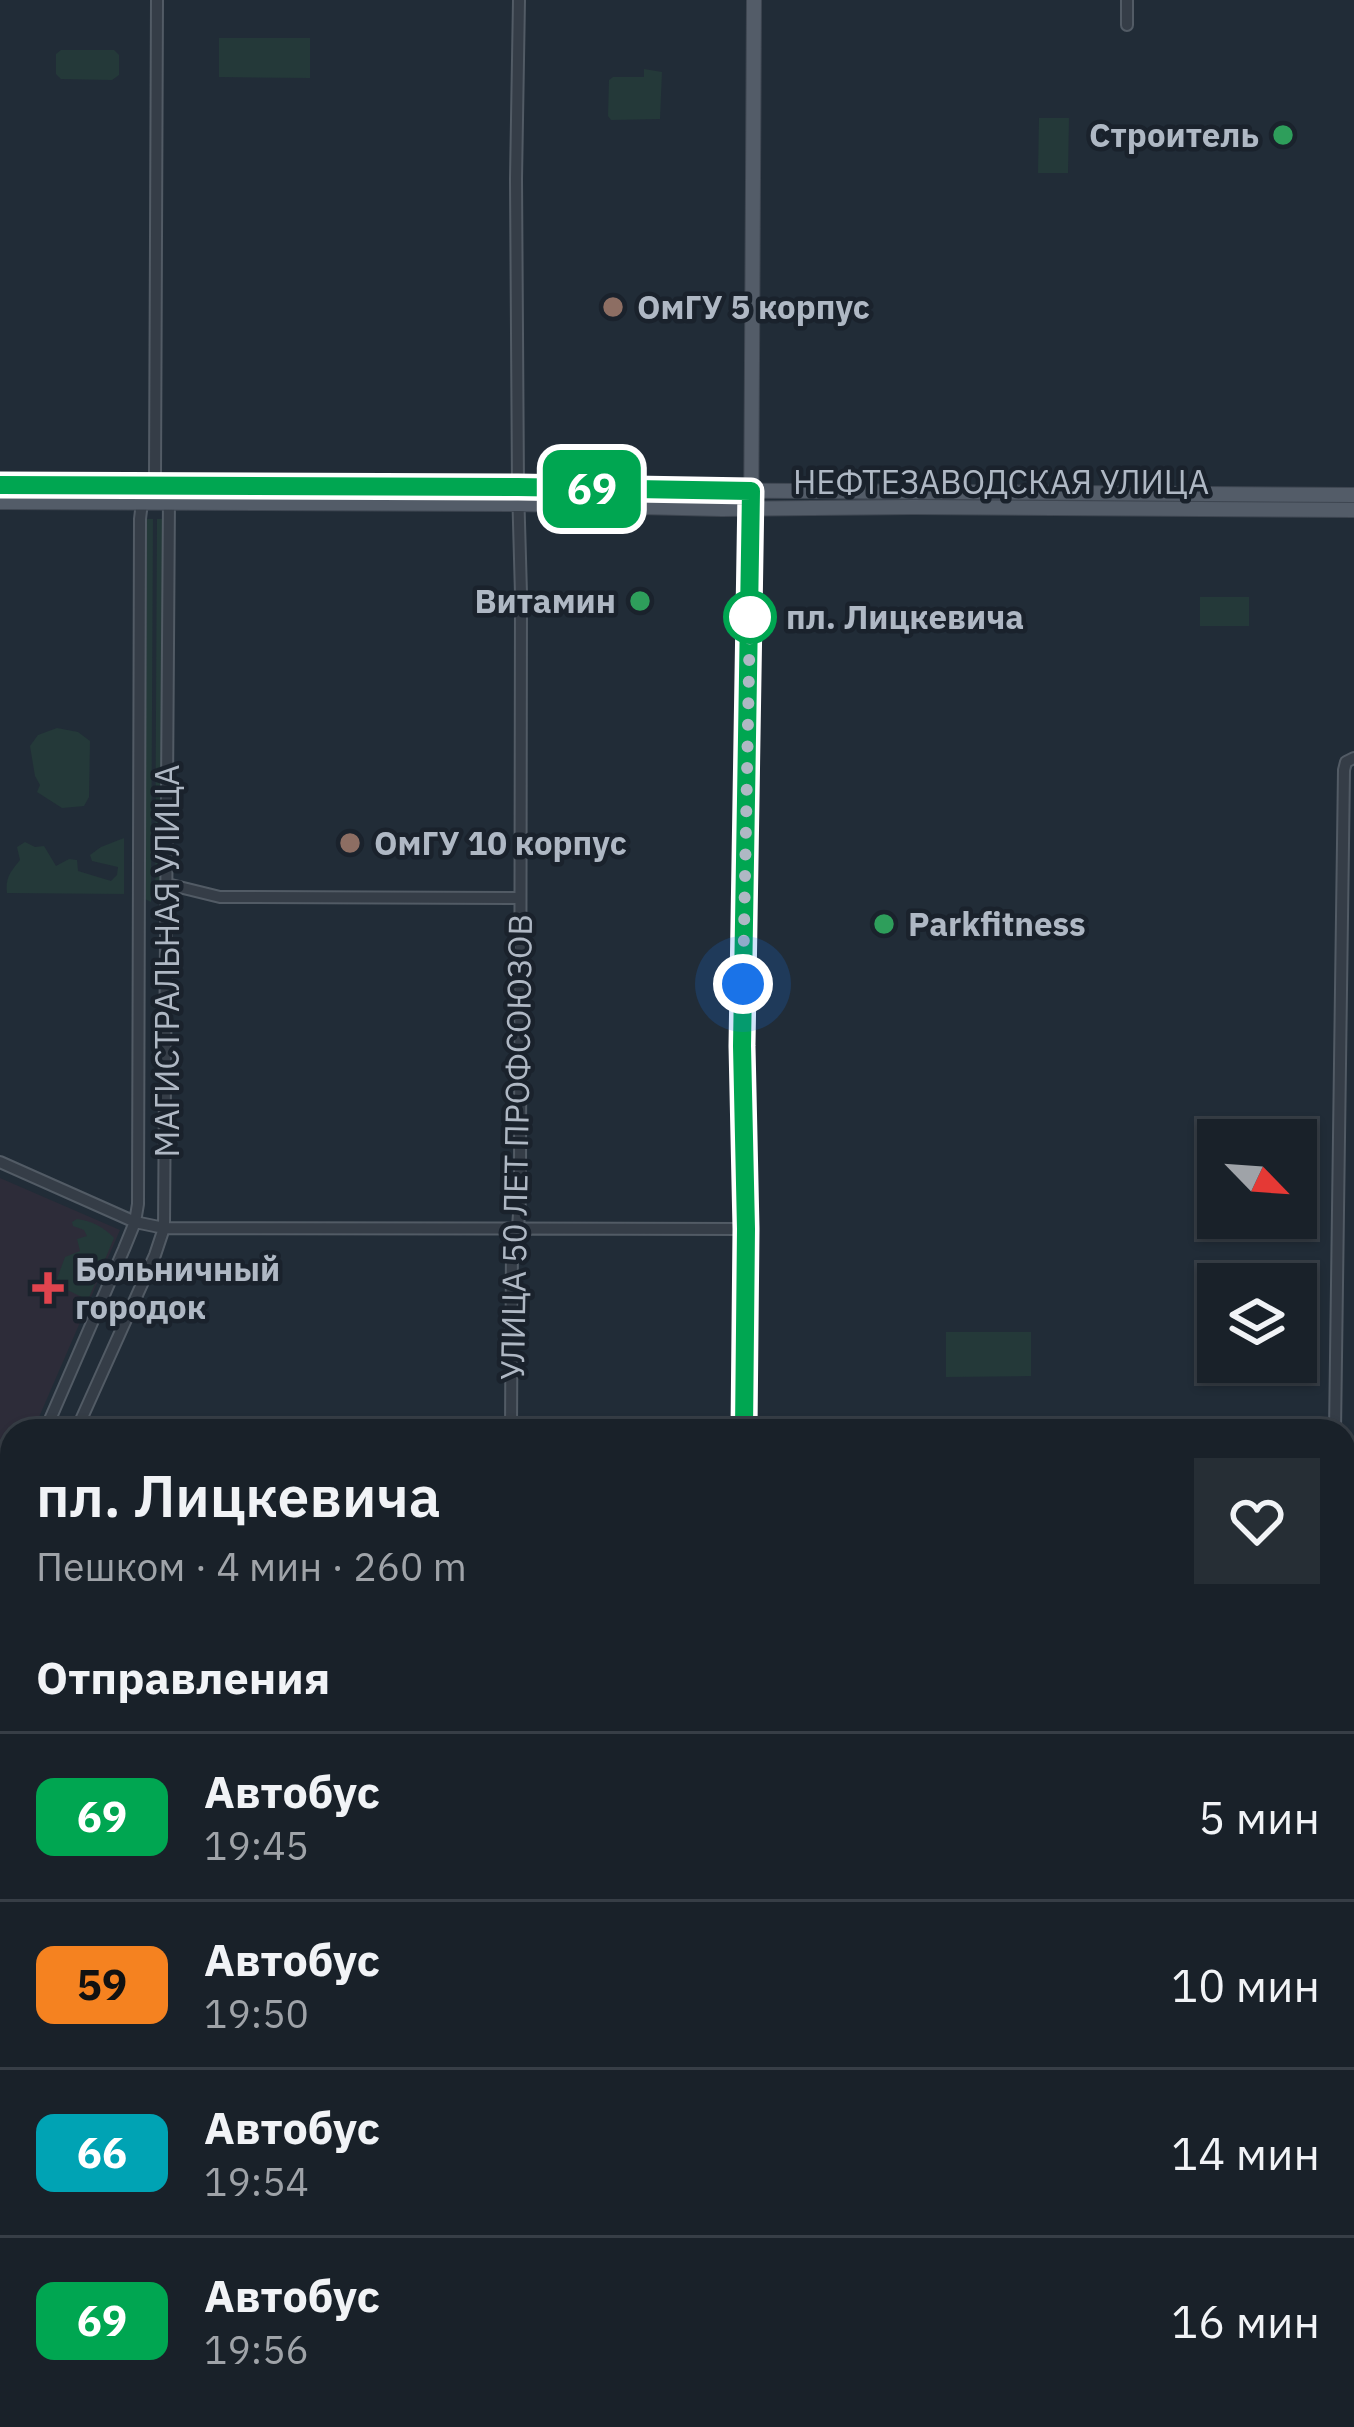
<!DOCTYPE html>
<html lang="ru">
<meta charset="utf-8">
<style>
:root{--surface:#192129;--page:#262e35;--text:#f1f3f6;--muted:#9fa3a8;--line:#373e46}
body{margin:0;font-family:"IBM Plex Sans",sans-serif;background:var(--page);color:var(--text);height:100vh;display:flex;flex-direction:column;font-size:45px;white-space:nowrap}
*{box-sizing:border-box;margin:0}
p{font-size:39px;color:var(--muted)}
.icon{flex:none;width:66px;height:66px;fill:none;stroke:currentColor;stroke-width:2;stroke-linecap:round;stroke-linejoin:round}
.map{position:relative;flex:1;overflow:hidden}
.drawer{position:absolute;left:0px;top:1419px;width:1356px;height:1008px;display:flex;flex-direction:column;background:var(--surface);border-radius:36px 36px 0 0;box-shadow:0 3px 9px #0004,0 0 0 3px var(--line)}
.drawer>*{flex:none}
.badge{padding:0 24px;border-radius:18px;font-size:42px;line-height:78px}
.needle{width:78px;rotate:115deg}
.buttons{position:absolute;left:1197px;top:1119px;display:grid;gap:24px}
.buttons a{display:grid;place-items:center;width:120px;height:120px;border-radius:0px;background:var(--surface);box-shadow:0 3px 9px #0004,0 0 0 3px var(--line);font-size:60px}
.you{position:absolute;width:60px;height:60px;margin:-30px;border:9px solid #fff;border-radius:50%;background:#1a73e8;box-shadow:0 0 0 18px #1a73e833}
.map>.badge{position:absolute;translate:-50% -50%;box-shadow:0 0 0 6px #fff}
h2{padding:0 36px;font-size:45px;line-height:108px}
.round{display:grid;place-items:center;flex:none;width:126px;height:126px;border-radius:0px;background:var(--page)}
.overview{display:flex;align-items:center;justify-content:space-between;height:204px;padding:0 36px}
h1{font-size:57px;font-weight:600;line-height:90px}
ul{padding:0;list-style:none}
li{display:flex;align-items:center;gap:36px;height:168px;padding:0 36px;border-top:3px solid var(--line)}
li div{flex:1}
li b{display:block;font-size:45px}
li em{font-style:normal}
li .badge{min-width:132px;font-weight:700;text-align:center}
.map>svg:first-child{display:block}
</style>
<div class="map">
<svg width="1354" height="2427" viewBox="0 0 1354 2427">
<rect width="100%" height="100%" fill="#212c37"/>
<!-- medical -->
<path fill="#2d2c39" d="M0,1178L120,1230L33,1431H12V1480L0,1507Z"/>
<!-- green -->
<path fill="#243939" d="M219,38H310V78L219,77Z
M61,50H114L119,55V75L112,80L61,79L56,74V54Z
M644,69L662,72L660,119L611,120L608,116L609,80L613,77H644Z
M1039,118H1069L1068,173H1038Z
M147,519H153L151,902L145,899Z
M157,519H163L160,898L155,903Z
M1200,597H1249V626H1200Z
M57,728L78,732L90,741L89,797L84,806L62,808L37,792L40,785L35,776L30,746L38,735Z
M124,838V894L7,893C5,878 11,871 20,860L17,847L25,842L35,847L44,846L56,866L69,859L77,860L78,871L111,881L117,875L118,867L92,861L90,855L101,847Z
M77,1219C92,1221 104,1227 114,1238L88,1300L55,1284L65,1257L80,1251L77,1239L87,1236L84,1230L73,1226L72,1222Z
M946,1332H1031V1376L946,1377Z"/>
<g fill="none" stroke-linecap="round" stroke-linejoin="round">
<defs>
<path id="minor" d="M1127,25V0
M167,884L220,897L520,898
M0,1162L135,1222L164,1228L746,1229
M45,1431L124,1249L135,1222L138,1204L140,519L143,494L155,476L157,0
M76,1431L155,1255L164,1228L169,499
M511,1431L512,1241L518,1227L520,1200L521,594L518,487L516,179L519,0
M1335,1431L1344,770L1346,762L1354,758
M0,1538L12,1510
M0,1602L12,1575
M0,1712L12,1718
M0,2150L12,2122
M0,2196L12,2202
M480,2415L507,2427
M118,2427L122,2415
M228,2427L233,2415
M341,2427L346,2415"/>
<path id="major" d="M0,485L1354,495
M0,502L519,504L722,509L913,507L1354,510
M744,1431L746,1229L742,1031L751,542L754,0
M1344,2006H1354
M566,2427L571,2415"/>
</defs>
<!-- minor casing -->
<use href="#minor" stroke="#525b65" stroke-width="14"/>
<!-- major casing -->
<use href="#major" stroke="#3e4651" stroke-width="16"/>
<!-- minor -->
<use href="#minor" stroke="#353d47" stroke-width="10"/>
<!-- major -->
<use href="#major" stroke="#535c68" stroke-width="14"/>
</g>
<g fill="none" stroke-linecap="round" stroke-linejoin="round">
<defs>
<path id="line" d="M0,485L518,487L751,491L742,1046L746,1229L744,1431"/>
</defs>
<!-- line casing -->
<use href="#line" stroke="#fff" stroke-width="27"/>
<!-- line -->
<use href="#line" stroke="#00a651" stroke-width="18"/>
<!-- walk -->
<path stroke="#afb8c4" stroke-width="12" stroke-dasharray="0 21.6" d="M743,984L750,617"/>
</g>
<!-- markers -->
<g fill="#2e9e5b" stroke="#1a222c" stroke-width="4.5">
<circle cx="1283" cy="135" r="12"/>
<circle cx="640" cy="601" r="12"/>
<circle cx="884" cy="924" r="12"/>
</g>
<g fill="#8d6e63" stroke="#1a222c" stroke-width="4.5">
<circle cx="613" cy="307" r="12"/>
<circle cx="350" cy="843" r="12"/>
</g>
<circle fill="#fff" stroke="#00a651" stroke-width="6" cx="750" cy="617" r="24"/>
<path fill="#e0444e" stroke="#1a222c" stroke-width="4.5" d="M42 1270h12v12h12v12h-12v12h-12v-12h-12v-12h12z"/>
<g text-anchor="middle" stroke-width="9" stroke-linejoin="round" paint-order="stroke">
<!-- poi labels -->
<g font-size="33" font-weight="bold" fill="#afb8c4" stroke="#1a222c" text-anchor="start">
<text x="1259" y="147" text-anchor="end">Строитель</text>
<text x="637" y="319">ОмГУ 5 корпус</text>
<text x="616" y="613" text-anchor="end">Витамин</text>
<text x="374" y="855">ОмГУ 10 корпус</text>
<text x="908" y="936">Parkfitness</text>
<text x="75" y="1281">Больничный<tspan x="75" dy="38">городок</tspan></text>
</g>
<!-- street labels -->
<g font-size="33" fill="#afb8c4" stroke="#1a222c">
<text x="1001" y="494">НЕФТЕЗАВОДСКАЯ УЛИЦА</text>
<text transform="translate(167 961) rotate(-90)" y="12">МАГИСТРАЛЬНАЯ УЛИЦА</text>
<text transform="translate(516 1147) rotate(-89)" y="12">УЛИЦА 50 ЛЕТ ПРОФСОЮЗОВ</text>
</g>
<!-- stop labels -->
<g font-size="33" font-weight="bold" fill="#afb8c4" stroke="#1a222c" text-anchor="start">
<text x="786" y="629">пл. Лицкевича</text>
</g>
</g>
</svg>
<div class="buttons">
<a><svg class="needle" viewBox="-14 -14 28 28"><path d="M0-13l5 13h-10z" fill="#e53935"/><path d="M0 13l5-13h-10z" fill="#9fa3a8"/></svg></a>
<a><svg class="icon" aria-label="layers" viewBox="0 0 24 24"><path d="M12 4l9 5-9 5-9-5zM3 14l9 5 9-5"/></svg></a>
</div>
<div class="you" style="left:743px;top:984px"></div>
<b class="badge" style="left:592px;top:489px;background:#00a651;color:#fff">69</b>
<section class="drawer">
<div class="overview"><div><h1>пл. Лицкевича</h1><p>Пешком · 4 мин · 260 m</p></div><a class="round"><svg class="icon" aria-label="heart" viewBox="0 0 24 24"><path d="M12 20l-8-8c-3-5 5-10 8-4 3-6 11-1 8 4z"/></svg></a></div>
<h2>Отправления</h2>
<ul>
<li><span class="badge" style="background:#00a651;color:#fff">69</span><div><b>Автобус</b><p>19:45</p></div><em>5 мин</em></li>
<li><span class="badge" style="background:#f58220;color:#111">59</span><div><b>Автобус</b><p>19:50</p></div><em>10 мин</em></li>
<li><span class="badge" style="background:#00a3b4;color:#fff">66</span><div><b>Автобус</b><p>19:54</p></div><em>14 мин</em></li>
<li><span class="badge" style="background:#00a651;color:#fff">69</span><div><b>Автобус</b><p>19:56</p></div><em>16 мин</em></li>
</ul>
</section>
</div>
